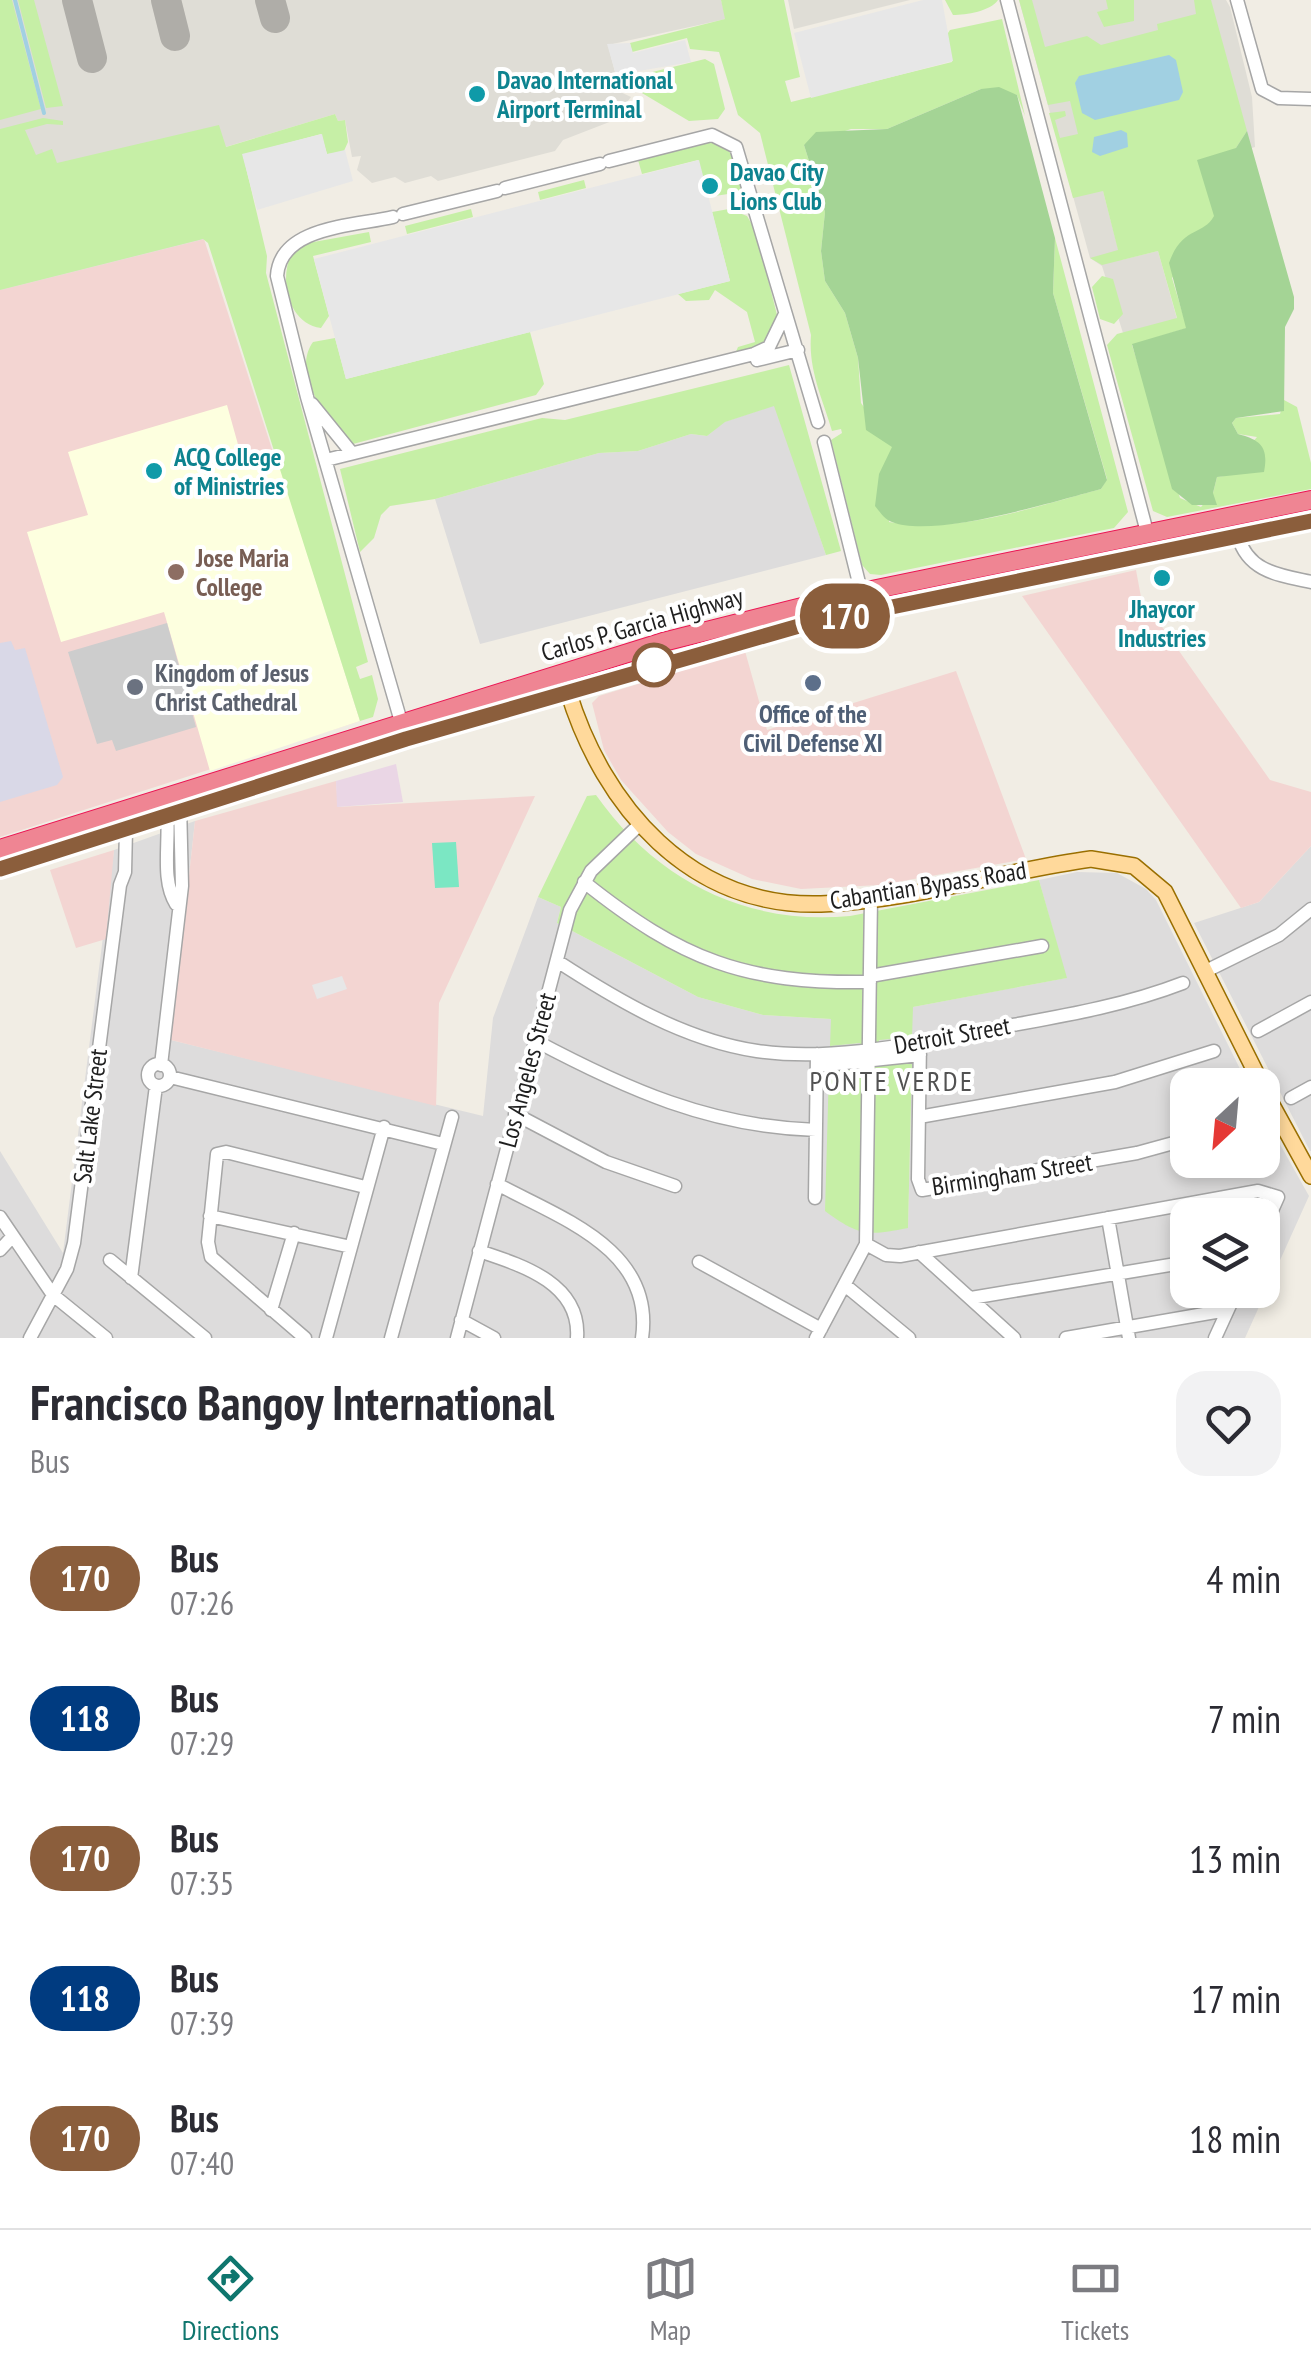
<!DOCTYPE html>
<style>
:root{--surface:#fff;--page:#f2f2f3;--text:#2b2b33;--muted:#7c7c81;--line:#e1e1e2;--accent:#0f766e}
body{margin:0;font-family:"PT Sans Narrow",sans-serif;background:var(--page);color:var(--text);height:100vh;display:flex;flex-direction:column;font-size:38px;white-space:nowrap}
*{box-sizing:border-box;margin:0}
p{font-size:32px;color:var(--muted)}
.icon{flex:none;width:55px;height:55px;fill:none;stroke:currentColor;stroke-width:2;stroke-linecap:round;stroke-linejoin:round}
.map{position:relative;height:1338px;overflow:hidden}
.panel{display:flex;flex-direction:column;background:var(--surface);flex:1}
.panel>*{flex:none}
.badge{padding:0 20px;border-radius:32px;font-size:35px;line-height:65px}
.needle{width:65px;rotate:206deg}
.tools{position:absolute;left:1170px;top:1068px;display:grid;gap:20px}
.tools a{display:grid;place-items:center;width:110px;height:110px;border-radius:20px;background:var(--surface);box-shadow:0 5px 15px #0003;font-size:50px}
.map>.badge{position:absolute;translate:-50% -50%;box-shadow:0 0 0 5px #fff}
.round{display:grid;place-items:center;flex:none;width:105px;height:105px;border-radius:30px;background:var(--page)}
.headline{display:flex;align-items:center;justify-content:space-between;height:170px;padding:0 30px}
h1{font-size:48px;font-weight:800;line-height:75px}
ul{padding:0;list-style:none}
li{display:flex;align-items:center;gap:30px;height:140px;padding:0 30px}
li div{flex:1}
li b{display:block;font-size:38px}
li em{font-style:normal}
li .badge{min-width:110px;font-weight:700;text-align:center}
.dock{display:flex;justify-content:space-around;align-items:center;height:140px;border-top:2px solid var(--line);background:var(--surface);font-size:28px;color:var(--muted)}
.dock a{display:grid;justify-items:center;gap:5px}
.dock .selected{color:var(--accent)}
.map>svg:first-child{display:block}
</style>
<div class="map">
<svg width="1311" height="1338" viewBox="0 0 1311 1338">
<rect width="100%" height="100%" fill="#f1ede4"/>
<!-- residential -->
<path fill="#dddcdc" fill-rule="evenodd" d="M775,405L826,555L480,644L435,499L599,453L638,451L691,434L707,436L724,422Z
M195,821L171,1040L483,1116L493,1018L538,897L561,907L557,923L698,997L763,1015L831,1019L861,1042L860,1066L908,1228L912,1062L878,1064V1040L913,1007L1066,978L1039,880L1077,872L1117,873L1146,889L1156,900L1248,1085H1188V1160H1262L1263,1114L1309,1196L1245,1338H0V1151L63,1253L114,850ZM1188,1215H1262V1290H1188Z
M1311,846V1151H1310L1194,923L1259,902Z"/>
<!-- commercial -->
<path fill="#f3d5d2" d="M204,239L360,721L0,837V290Z
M1136,570L1141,597L1270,780L1311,792V846L1259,902L1241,908L1022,596Z
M745,651L767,730L956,671L1026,859L880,885L801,889L752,879L696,854L668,832L621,780L604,750L592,703L599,696Z
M336,781L338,807L535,796L439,1003L436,1106L171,1040L195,821Z
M114,850L106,939L76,948L50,870Z"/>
<!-- industrial -->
<path fill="#ead6e5" d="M396,764L403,802L337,807L336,781Z"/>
<!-- education -->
<path fill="#fdffdf" d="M227,405L244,466L277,458L360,721L210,771L164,612L61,642L27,532L88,515L68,452Z"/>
<!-- religious -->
<path fill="#cdcdcd" d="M167,623L196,727L116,751L112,740L97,744L68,652Z"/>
<!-- airport -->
<path fill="#dfddd6" d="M0,0H721L726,19L608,45L617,80L614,89L631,97L612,121L563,140L555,151L438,181L431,176L405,183L395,177L372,183L357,170L361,156L352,157L345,120L338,121L335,114L219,149L204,239L0,290Z
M788,0H910L794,29Z
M1019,0H1226L1230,7L1252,97L1255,147L1103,191L1121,260L1158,251L1177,319L1123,333L1102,266L1090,258Z"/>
<!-- grass -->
<path fill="#c6efa6" d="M0,0H12L41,109L0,120Z
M18,0H34L63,106L46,108Z
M721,0H784L800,77L785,81L791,102L952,62L946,36L950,30L1002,19L1025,116L1017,95L981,89L887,129H851L804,145L825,212L821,251L825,281L845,313L858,358L861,403L893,447L888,458L889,522C958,534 1034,507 1101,489L1107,479L1053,293L1055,238L1128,512L1114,528L881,575L870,574L862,565L831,440L842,433L841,429L832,431C824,402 808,371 811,335L760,133L738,115L719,52L690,49L687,38L632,52L630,43L725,19Z
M945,0H998C991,11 966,15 953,15Z
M1019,0H1032L1045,47L1087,36L1101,45L1158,30L1157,24L1196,14L1194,0H1211L1247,131L1236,148L1213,221L1172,278L1187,328L1132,345L1180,498L1201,507L1213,493L1217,477L1224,476L1257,437L1238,434L1232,423L1236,418L1280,414L1284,400L1297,407L1311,463V489L1167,517L1153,511L1107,345L1117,334L1177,318L1158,251L1102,265L1090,258L1118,250L1103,191L1073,198L1049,113L1065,111L1066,116L1055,120L1060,138L1078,134L1070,101L1048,105Z
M1106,0H1134V21L1104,27L1097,12L1108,9Z
M705,59L714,64L725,109L718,119L689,121L620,80Z
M335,114L338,121L345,120L348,142L343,153L327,154L321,134L243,155L267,256L266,273L368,662L356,667L360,679L372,675L378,699L373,717L360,721L208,243L203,239L0,290V129L43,118L63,121V125L47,124L25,130L36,155L52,149L57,163L219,125L226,147Z
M707,142C738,145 740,172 747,198L728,194L708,197L698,160L642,174L638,160Z
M584,180L586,188L540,200L538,192Z
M471,209L473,217L407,234L405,226Z
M729,209L747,216L756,231L777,315L768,343L735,354L738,347L755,342L747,312L715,290L709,300L686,301L678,294L730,281L712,212Z
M369,232L371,242L313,256L329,316L321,328C287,323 278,277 293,251L308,243Z
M1102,276L1113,279L1123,314L1114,324L1100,319L1092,287Z
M530,332L544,384L536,395L353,444C329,424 290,374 313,342L335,338L346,379Z
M789,365L841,551L826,555L774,406L725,422L707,436L691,434L638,451L599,453L435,499L390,506L381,515L374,538L360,552L340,469L542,418L565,420Z
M596,795C656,880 746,926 850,916L1039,880L1067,978L913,1007L912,1037L879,1040L878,1064L912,1062L908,1228C867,1236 859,1236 825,1211L829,1069L860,1066V1043L830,1046L831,1019L763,1015L698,997L557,923L561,907L538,897L587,796Z"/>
<!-- forest -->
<path fill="#a4d495" d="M999,87L1017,95L1055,238L1053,293L1107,480L1101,489C1056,501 933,539 892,522C885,520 880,512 875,506L879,474L892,447L866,430L858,358L845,313L825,281L821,251L825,212L804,145L816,132L887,129L981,89Z
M1247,131L1294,297V309L1285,327L1284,411L1236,418L1232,423L1238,434C1260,440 1269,446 1264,472L1217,477L1213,493L1217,505H1192L1172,489L1132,344L1186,328L1169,263C1182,226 1203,236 1214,216L1197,160L1236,148Z"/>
<!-- pitch -->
<path fill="#7be7c3" d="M456,842L459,887L435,888L432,843Z"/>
<!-- parking -->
<path fill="#e7e7e7" d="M923,0H942L953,61L811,98L794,33Z
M685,40L691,62L616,75L607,44L630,43L633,53Z
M322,134L327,154L345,150L353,181L257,210L242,154Z
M699,160L730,281L346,379L314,259Z
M342,976L347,989L317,999L312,985Z"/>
<!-- plaza -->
<path fill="#d9d8e7" d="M11,641L15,650L25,648L63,777L57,785L0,802V643Z"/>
<!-- water -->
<path fill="#a1d0e2" d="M1169,55L1176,60L1183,92L1179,100L1095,120L1082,113L1075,83L1079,76Z
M1121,130L1127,133L1128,147L1100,156L1092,152L1094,137Z"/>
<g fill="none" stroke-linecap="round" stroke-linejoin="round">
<!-- stream -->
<path stroke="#a1d0e2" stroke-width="4" d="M15,0L44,113"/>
<!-- taxiway -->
<path stroke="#afada8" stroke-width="30" d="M77,0L92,58
M166,0L175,36
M270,0L275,18"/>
<defs>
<path id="minor" d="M1007,0L1148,536
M1237,0L1262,89L1279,98L1311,99
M609,161L712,135L736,147L818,422
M505,188L600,164
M403,214L497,191
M393,217C355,226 280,226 277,276L307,397L404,732
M757,360L798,350
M312,404L351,452
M824,442L866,611
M326,460L754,354L769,347L785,314
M1238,536C1248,572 1279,575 1311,582
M164,797C174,830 158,875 176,904
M584,882C682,960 744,984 870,982
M557,961C617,1000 684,1040 757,1051C834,1062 915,1043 991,1029C1056,1017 1121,1007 1183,983
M1204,972L1279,935L1311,909
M870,976L1042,946
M1258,1031L1311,1002
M534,1040C626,1089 711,1127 816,1130
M920,1042L918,1179L922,1190L1137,1153L1188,1139
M148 1075a11 11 0 1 1 22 0a11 11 0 1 1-22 0Z
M161,1065L182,886L180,804
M817,1066L920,1055
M170,1077L443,1144
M1291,1098L1311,1087
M515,1114L606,1162L675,1186
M919,1117L1115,1082L1214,1051
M497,1184C560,1218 655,1249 642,1338
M815,1198L817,1054
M210,1216L351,1247
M0,1217L53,1295L106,1338
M1108,1218L1129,1338
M866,1244L886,1255L900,1256L1258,1191L1278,1197L1262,1233
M0,1250L12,1237
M479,1251C521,1265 581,1283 577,1338
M919,1252L1014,1338
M110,1260L205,1338
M699,1262L821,1329
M131,1278L156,1086
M846,1286L909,1338
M971,1298L1188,1262
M271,1310L294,1233
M461,1320L494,1338
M30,1338L67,1269L74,1243L120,885L125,872L126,829
M305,1338L211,1257L208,1242L217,1154L226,1152L365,1187
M326,1338L384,1127
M391,1338L452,1117
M457,1338L570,910L591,871L639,825
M816,1338L866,1244L871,898
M1066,1338L1227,1310
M1215,1338L1237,1290"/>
<path id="major" d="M568,691C603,806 690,908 821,904C911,901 1002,871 1091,859L1134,866L1165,892L1262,1085
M1262,1087L1311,1176"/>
<path id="highway" d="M0,849L663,642L862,592L1311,500
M0,869L406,739L799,626L1311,521"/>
</defs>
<!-- minor casing -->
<use href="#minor" stroke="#a6a6a6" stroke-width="15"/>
<!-- major casing -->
<use href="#major" stroke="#9a6f00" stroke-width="18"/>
<!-- highway casing -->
<use href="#highway" stroke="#eb1553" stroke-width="20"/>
<!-- minor -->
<use href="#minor" stroke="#fff" stroke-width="12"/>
<!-- major -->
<use href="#major" stroke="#ffd99b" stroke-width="15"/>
<!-- highway -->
<use href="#highway" stroke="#ef8593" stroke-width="18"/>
</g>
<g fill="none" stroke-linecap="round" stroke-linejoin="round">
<defs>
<path id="line" d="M0,869L406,739L799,626L1311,521"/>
</defs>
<!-- line casing -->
<use href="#line" stroke="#fff" stroke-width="22"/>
<!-- line -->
<use href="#line" stroke="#8b5e3c" stroke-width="15"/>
</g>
<!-- markers -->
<g fill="#0f9aa8" stroke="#fff" stroke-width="4">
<circle cx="477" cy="94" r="10"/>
<circle cx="710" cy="186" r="10"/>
<circle cx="154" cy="471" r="10"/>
<circle cx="1162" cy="578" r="10"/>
</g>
<circle fill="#8d6e63" stroke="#fff" stroke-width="4" cx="176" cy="572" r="10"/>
<circle fill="#fff" stroke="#8b5e3c" stroke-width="5" cx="654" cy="665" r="20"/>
<circle fill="#5c6f8a" stroke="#fff" stroke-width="4" cx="813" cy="683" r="10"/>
<circle fill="#6b7280" stroke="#fff" stroke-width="4" cx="135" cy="687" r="10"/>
<g text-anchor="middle" stroke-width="8" stroke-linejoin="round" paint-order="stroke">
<!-- culture labels -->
<g font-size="25" font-weight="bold" fill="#0d838f" stroke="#fff" text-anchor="start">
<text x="497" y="89">Davao International<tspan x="497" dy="29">Airport Terminal</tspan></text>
<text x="730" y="181">Davao City<tspan x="730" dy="29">Lions Club</tspan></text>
<text x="174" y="466">ACQ College<tspan x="174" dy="29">of Ministries</tspan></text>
<text x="1162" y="618" text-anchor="middle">Jhaycor<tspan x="1162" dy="29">Industries</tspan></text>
</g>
<!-- education labels -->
<g font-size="25" font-weight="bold" fill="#785e54" stroke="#fff" text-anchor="start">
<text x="196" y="567">Jose Maria<tspan x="196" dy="29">College</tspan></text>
</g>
<!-- street labels -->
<g font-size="25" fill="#1f1f1f" stroke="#fff">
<text transform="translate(642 624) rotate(-16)" y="9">Carlos P. Garcia Highway</text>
<text transform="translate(928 885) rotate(-9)" y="9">Cabantian Bypass Road</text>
<text transform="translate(952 1035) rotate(-10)" y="9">Detroit Street</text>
<text transform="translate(527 1070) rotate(-75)" y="9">Los Angeles Street</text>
<text transform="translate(90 1116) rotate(-83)" y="9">Salt Lake Street</text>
<text transform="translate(1012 1174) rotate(-9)" y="9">Birmingham Street</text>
</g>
<!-- worship labels -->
<g font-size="25" font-weight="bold" fill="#5b616d" stroke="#fff" text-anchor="start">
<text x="155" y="682">Kingdom of Jesus<tspan x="155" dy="29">Christ Cathedral</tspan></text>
</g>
<!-- service labels -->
<g font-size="25" font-weight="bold" fill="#4e5e75" stroke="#fff">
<text x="813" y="723">Office of the<tspan x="813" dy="29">Civil Defense XI</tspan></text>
</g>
<!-- neighbourhood labels -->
<g font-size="28" letter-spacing="2.5" fill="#525252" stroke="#fff">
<text x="892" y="1091">PONTE VERDE</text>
</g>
</g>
</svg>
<div class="tools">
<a><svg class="needle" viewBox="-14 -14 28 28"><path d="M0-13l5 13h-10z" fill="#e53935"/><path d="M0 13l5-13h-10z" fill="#7c7c81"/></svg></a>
<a><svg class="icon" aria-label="layers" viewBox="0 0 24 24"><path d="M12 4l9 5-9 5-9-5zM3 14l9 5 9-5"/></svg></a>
</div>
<b class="badge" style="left:845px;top:616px;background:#8b5e3c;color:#fff">170</b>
</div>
<section class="panel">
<div class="headline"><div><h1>Francisco Bangoy International</h1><p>Bus</p></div><a class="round"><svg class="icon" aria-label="heart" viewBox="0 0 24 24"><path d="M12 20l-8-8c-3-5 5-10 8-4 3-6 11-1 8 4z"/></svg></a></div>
<ul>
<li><span class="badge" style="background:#8b5e3c;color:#fff">170</span><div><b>Bus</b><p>07:26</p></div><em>4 min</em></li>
<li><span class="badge" style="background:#003b80;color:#fff">118</span><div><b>Bus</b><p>07:29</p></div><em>7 min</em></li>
<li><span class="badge" style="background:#8b5e3c;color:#fff">170</span><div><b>Bus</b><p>07:35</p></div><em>13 min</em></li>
<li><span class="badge" style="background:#003b80;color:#fff">118</span><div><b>Bus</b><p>07:39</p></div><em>17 min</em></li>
<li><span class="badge" style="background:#8b5e3c;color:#fff">170</span><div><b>Bus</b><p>07:40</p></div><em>18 min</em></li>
</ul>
</section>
<nav class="dock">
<a class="selected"><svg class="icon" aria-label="directions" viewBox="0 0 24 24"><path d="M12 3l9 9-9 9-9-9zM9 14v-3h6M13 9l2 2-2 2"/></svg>Directions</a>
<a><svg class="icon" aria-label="map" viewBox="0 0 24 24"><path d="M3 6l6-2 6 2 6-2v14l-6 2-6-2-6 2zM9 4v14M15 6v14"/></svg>Map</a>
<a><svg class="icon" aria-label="tickets" viewBox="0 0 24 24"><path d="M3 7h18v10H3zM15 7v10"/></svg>Tickets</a>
</nav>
